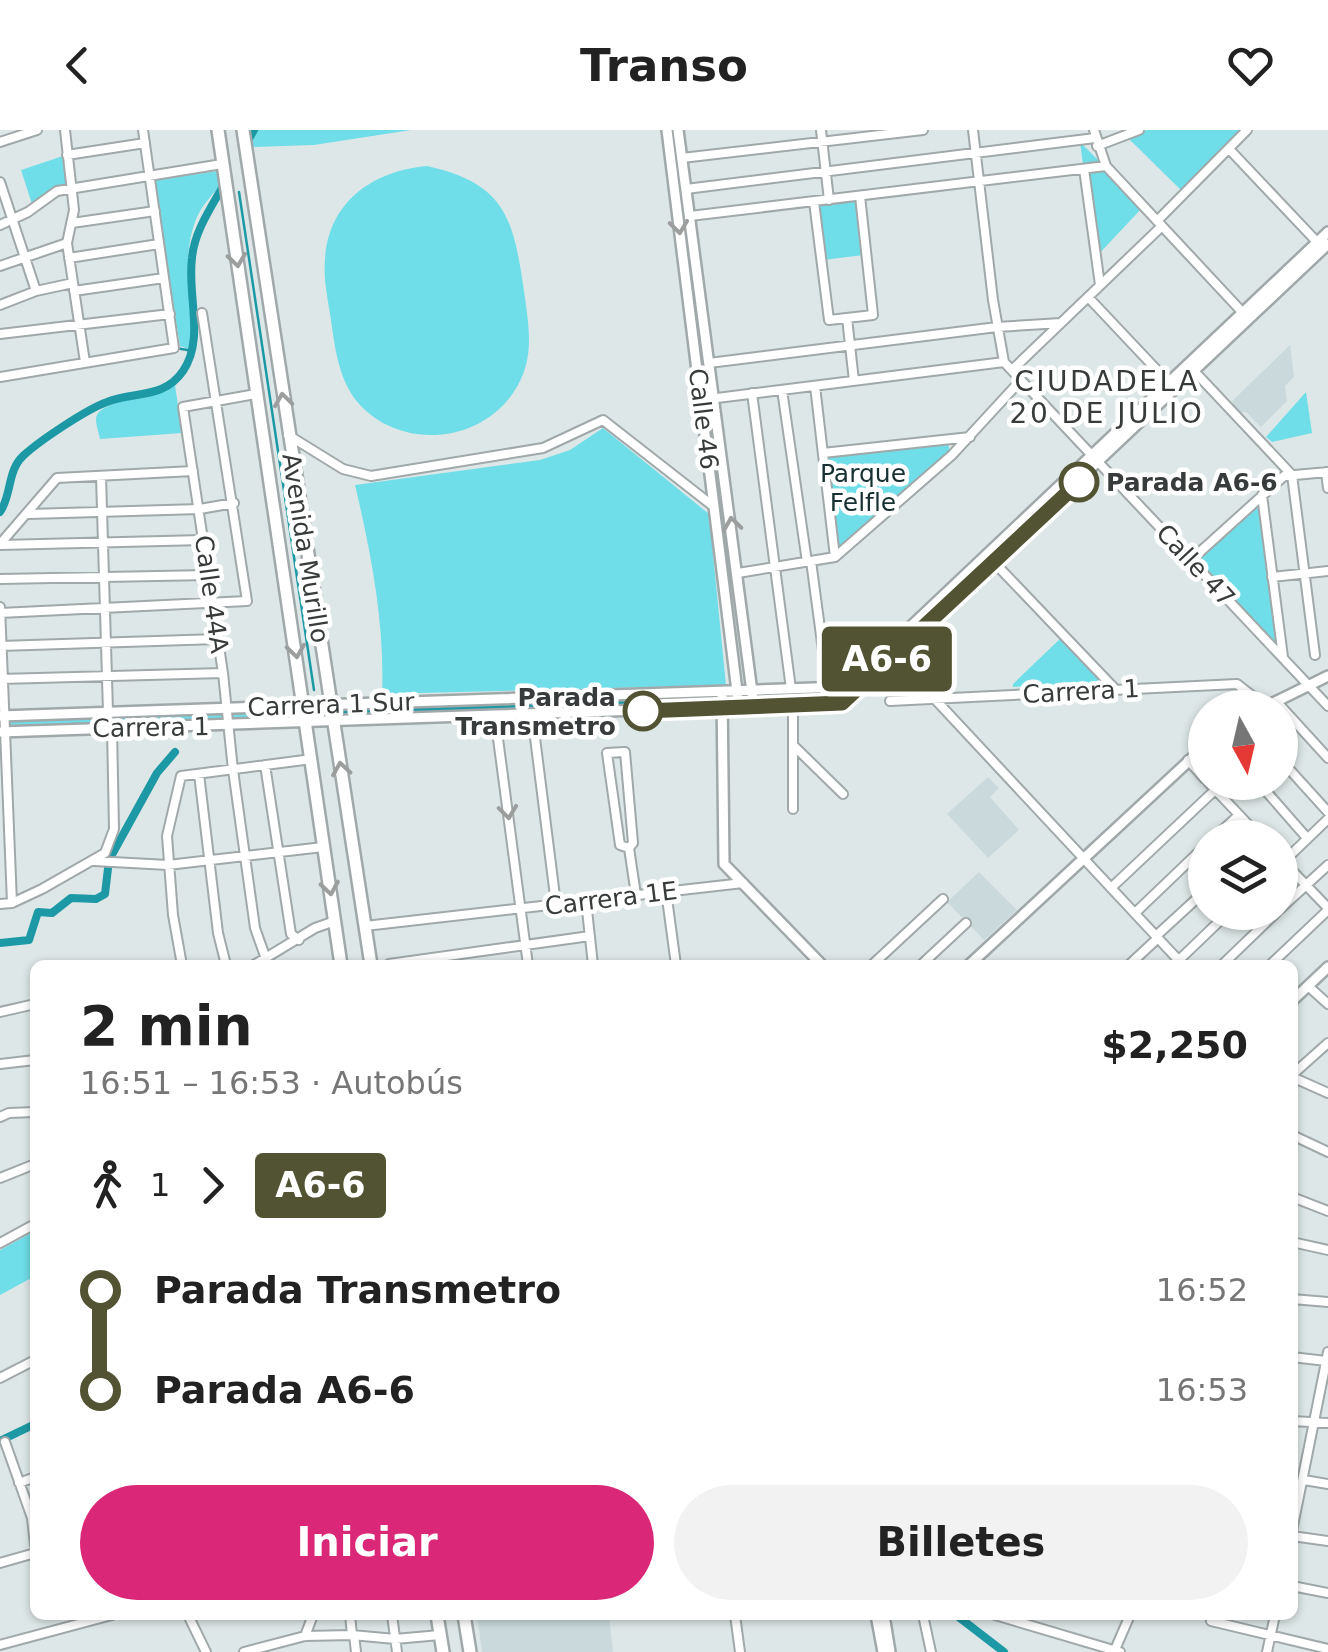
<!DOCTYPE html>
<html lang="es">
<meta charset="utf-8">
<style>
:root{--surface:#fff;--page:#f2f2f2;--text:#222;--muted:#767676;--accent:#db2777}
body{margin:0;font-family:"DejaVu Sans",sans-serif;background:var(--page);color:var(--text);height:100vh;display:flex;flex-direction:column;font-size:38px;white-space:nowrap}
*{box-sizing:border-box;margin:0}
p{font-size:32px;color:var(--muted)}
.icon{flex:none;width:55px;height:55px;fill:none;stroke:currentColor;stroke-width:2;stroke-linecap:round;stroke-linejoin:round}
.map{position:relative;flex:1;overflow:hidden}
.sheet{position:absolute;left:30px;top:830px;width:1268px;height:660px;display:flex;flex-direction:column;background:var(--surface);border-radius:15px;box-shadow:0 2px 8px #0004}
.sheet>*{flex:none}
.badge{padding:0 20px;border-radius:8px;font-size:35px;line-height:65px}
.needle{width:65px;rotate:172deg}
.controls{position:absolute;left:1188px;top:560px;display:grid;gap:20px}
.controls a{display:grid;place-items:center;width:110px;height:110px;border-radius:50%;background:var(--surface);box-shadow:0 2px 8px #0004;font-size:50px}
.map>.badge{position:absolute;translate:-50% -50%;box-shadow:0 0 0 5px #fff}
.legs{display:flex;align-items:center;gap:15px;height:110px;padding:0 50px;font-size:32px}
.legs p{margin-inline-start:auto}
.overview{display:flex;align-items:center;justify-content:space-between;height:170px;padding:0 50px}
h1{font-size:55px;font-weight:800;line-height:75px}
.button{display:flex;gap:20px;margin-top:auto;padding:20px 50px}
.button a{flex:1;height:115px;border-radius:60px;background:var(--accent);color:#fff;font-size:40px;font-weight:800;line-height:115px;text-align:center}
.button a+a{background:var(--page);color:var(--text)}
ul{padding:0 50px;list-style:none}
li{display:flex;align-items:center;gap:35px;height:100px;font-size:38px}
li i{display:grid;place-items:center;width:15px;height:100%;margin:0 12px;background:currentColor}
li i::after{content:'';width:25px;height:25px;margin:-12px;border:8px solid;border-radius:50%;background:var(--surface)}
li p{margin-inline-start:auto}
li:first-child i{background:linear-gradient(#0000 50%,currentColor 0)}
li:last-child i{background:linear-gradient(currentColor 50%,#0000 0)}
header{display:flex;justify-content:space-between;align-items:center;height:130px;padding:0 50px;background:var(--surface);font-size:45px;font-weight:800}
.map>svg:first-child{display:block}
</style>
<header><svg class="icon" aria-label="back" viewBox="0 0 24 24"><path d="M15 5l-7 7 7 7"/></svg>Transo<svg class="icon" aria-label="heart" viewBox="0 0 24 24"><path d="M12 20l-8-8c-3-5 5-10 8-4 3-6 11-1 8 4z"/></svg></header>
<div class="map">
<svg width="1328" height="1522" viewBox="0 0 1328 1522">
<rect width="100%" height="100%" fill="#dee7e7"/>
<!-- built -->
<path fill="#cadadc" d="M1290,215L1294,247L1285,256L1287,271L1261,297L1246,282L1238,283L1232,271Z
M988,647L999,658L990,667L1019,700L988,728L947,684Z
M979,742L1017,780L984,810L947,772Z
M477,1485H609L613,1522H482Z"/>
<!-- green -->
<path fill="#6fdee9" d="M250,0H411L314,15L251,17Z
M1147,0H1243L1184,63L1128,8Z
M1080,12L1144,76L1095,128Z
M63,26L67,55L54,58L32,74L21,40Z
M427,36C510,54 514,94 525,168C530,204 534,232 513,263C479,313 402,320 360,275C339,252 335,219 331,190C328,170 323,149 325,129C329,71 373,41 427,36Z
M219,41L222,53C214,63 203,74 198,85C178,128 195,175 189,219L180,216L154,50Z
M858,69L864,125L823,130L816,74Z
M175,255L182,303L100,309C99,303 94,290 97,285C104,270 159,265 175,255Z
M1306,262L1312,303L1272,312L1266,307Z
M603,298L709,384L726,555L382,564C385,494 371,423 355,355L540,330L570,320Z
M947,311L951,324L836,425L824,326Z
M1262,367L1283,527L1194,430Z
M1062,507L1104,552L1013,557V554Z
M298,579L300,588L0,597V589Z
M35,1101V1146L0,1165V1120Z"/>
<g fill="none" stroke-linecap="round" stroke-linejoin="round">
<!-- stream -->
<path stroke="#1c99a4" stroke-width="2.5" d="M239,62L314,560
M176,218L193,221"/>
<!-- canal -->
<path stroke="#1c99a4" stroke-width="8" d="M250,7L254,0
M0,382C12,365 7,341 23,326C39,311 87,279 107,272C135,261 164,269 183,241C205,209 187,165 192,128C194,103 210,79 222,58
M342,583L714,570
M0,813L29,810L38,782L52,783L71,768L96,769L105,764L109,730L157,643L175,622
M0,1311L35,1294
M956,1485L1004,1522"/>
<defs>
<path id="minor" d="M65,0L74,80L67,113L85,232
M821,0L829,70
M973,0L993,170L1004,232L1328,576
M1094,0L1106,36L1244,184
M0,12L37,0
M1097,16L1139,0
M1230,20L1317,112
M67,25L145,13
M682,28L923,0
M1084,39L1100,155
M0,52L36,161
M686,59L1095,8
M814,72L829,190L873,185L860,66
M690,86L1106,36
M1157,91L1247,0
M72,93L155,81
M0,95L28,82L57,61L222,34
M69,128L159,114
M0,136L67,113
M74,161L164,148
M1088,167L1171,255
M0,175L36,161L73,153
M847,188L854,251
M0,204L170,184
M709,233L997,197L1061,193
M1012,240L1162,96
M1195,242L1292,345L1315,525
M0,247L174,218L143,0
M815,256L835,427
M782,260L807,432
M752,263L791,559
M256,264L183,277L223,543L233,640L255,798L266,829
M701,270L1004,232
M288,305L343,339L371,346L543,318L603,290L713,376
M823,323L970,307
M1326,342L1328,358
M101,346L108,582
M1262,365L1283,527
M29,384L200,379L234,373
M0,414L57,348L193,341
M0,415L203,410
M990,428L1115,559
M1191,430L1284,346L1328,342
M811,431L828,558
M738,443L835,427L952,325L1021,250
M1272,447L1328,441
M0,449L209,445
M0,477L12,773
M0,483L247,471L202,183
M0,516L218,509
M890,521L1183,835
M0,549L223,543
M890,571L1237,554L1265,576
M1276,571L1328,628
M793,575V679
M532,584L556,774
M495,586L528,835
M793,615L843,664
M1280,629L1328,682
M1188,630L1205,649
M265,635L291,804L299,810
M199,644L218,803L226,835
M1208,652L1261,708
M1258,652L1307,708
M1214,708L1239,685
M629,718L620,715L607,623L625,622L633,713L629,718L636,765
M1280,728L1328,778
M94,731L168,735L323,717
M1280,735L1328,689
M1111,758L1215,660
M666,761L676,835
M586,771L593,835
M0,774L12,773L42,759L105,723L114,699L112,598
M1280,779L1328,735
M1135,783L1205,716
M365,796L743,753
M1156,806L1205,761
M1179,830L1229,782
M389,834L590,806
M182,835L173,785L167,706L181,646L312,629
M254,835L315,798L335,791
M872,835L943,769
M921,835L966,793
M1129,835L1158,808
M1222,835L1277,782
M1270,835L1328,780
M1308,856L1328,874
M0,882L35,874
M0,934L35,930
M1292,945L1328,913
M1292,947L1328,963
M0,987L9,983L35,982
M1292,1005L1328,1022
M0,1048L35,1034
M1292,1067L1328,1081
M1292,1112L1328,1120
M0,1113L35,1094
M1292,1169L1328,1172
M1292,1227L1326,1231
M0,1248L35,1230
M1292,1291L1328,1293
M5,1312L32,1388L35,1415
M1304,1350L1328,1354
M19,1353L35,1347
M1292,1401L1328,1222
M1292,1406L1328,1411
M0,1433L35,1423
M1292,1456L1328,1463
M188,1485L206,1522
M350,1485L352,1505
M392,1485L397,1522
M735,1485L740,1522
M923,1485L931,1522
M995,1485L1120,1522
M1212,1485L1211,1491L1328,1519
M354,1505L356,1522
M305,1506L313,1485
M0,1515L112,1485
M244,1522L305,1506L352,1505L395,1509L440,1505
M1114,1522L1130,1485
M1267,1522L1275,1485"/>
<path id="tertiary" d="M667,0L739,577
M678,0L754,577
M722,562L724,734L822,835
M1263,578L1328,546
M0,586L843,557L852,552L1328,102
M0,602L842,573L1328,114
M969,835L1205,616
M1292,871L1328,837
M876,1485L883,1522
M884,1485L890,1522"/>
<path id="primary" d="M218,0L341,835
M243,0L371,835
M437,1485L443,1522
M464,1485L470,1522"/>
</defs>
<!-- minor casing -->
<use href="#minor" stroke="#a0a8a9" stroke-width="12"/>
<!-- tertiary casing -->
<use href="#tertiary" stroke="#a0a8a9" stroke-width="14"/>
<!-- primary casing -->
<use href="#primary" stroke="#a0a8a9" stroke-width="16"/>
<!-- minor -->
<use href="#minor" stroke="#fff" stroke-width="8"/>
<!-- tertiary -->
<use href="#tertiary" stroke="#fff" stroke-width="9"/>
<!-- primary -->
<use href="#primary" stroke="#fff" stroke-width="11"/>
</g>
<!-- one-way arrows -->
<defs><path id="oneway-chevron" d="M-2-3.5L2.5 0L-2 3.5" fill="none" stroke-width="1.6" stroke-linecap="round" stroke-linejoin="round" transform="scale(2.5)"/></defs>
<g stroke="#9c9d9d">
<use href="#oneway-chevron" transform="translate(679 97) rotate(83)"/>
<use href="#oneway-chevron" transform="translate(237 130) rotate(82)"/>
<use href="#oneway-chevron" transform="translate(283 270) rotate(-98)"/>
<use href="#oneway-chevron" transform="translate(732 394) rotate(-98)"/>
<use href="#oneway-chevron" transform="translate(296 521) rotate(82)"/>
<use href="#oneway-chevron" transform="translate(341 639) rotate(-99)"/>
<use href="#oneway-chevron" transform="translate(508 682) rotate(83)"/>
<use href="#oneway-chevron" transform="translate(330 758) rotate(81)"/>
</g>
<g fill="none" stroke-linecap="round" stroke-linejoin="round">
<defs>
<path id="line-1" d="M643,581L842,573L1079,352"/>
</defs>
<!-- line-1 casing -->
<use href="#line-1" stroke="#fff" stroke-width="22"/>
<!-- line-1 -->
<use href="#line-1" stroke="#515332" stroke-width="15"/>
</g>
<!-- markers -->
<g fill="#fff" stroke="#515332" stroke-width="5">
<circle cx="1079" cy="352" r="18"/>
<circle cx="643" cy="581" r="18"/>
</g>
<g text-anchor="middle" stroke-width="9" stroke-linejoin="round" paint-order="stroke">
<!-- street labels -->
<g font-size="25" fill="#383b3b" stroke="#fff">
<text transform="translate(704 289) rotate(83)" y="9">Calle 46</text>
<text transform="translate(306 418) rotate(81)" y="9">Avenida Murillo</text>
<text transform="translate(1196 435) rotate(47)" y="9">Calle 47</text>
<text transform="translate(212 464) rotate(82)" y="9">Calle 44A</text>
<text transform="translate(1081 561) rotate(-3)" y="9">Carrera 1</text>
<text transform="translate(331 574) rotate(-2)" y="9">Carrera 1 Sur</text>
<text transform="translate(151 597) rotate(-1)" y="9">Carrera 1</text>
<text transform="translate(611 768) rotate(-7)" y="9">Carrera 1E</text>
</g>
<!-- park labels -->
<g font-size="25" fill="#173032" stroke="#fff">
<text x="863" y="352">Parque<tspan x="863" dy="29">Felfle</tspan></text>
</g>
<!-- stop labels -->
<g font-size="25" font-weight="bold" fill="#383b3b" stroke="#fff" text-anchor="start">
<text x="1106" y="361">Parada A6-6</text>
<text x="616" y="576" text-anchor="end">Parada<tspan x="616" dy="29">Transmetro</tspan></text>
</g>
<!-- neighbourhood labels -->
<g font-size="28" letter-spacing="2.5" fill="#383b3b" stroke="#fff">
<text x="1107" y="261">CIUDADELA<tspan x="1107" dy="32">20 DE JULIO</tspan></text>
</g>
</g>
</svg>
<div class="controls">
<a><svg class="needle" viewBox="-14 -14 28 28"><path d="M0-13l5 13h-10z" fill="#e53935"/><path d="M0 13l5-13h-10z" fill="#767676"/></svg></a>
<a><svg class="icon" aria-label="layers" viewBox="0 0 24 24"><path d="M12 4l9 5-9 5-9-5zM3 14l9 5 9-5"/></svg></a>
</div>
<b class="badge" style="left:887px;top:529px;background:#515332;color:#fff">A6-6</b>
<section class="sheet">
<div class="overview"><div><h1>2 min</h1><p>16:51 – 16:53 · Autobús</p></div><b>$2,250</b></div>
<div class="legs"><svg class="icon" aria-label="walk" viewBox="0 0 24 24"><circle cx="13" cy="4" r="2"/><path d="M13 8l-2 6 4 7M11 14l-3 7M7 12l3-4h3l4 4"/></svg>1<svg class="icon" aria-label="forward" viewBox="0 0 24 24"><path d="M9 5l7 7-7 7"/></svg><b class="badge" style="background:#515332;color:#fff">A6-6</b></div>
<ul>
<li><i style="color:#515332"></i><b>Parada Transmetro</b><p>16:52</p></li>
<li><i style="color:#515332"></i><b>Parada A6-6</b><p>16:53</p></li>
</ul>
<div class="button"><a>Iniciar</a><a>Billetes</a></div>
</section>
</div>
